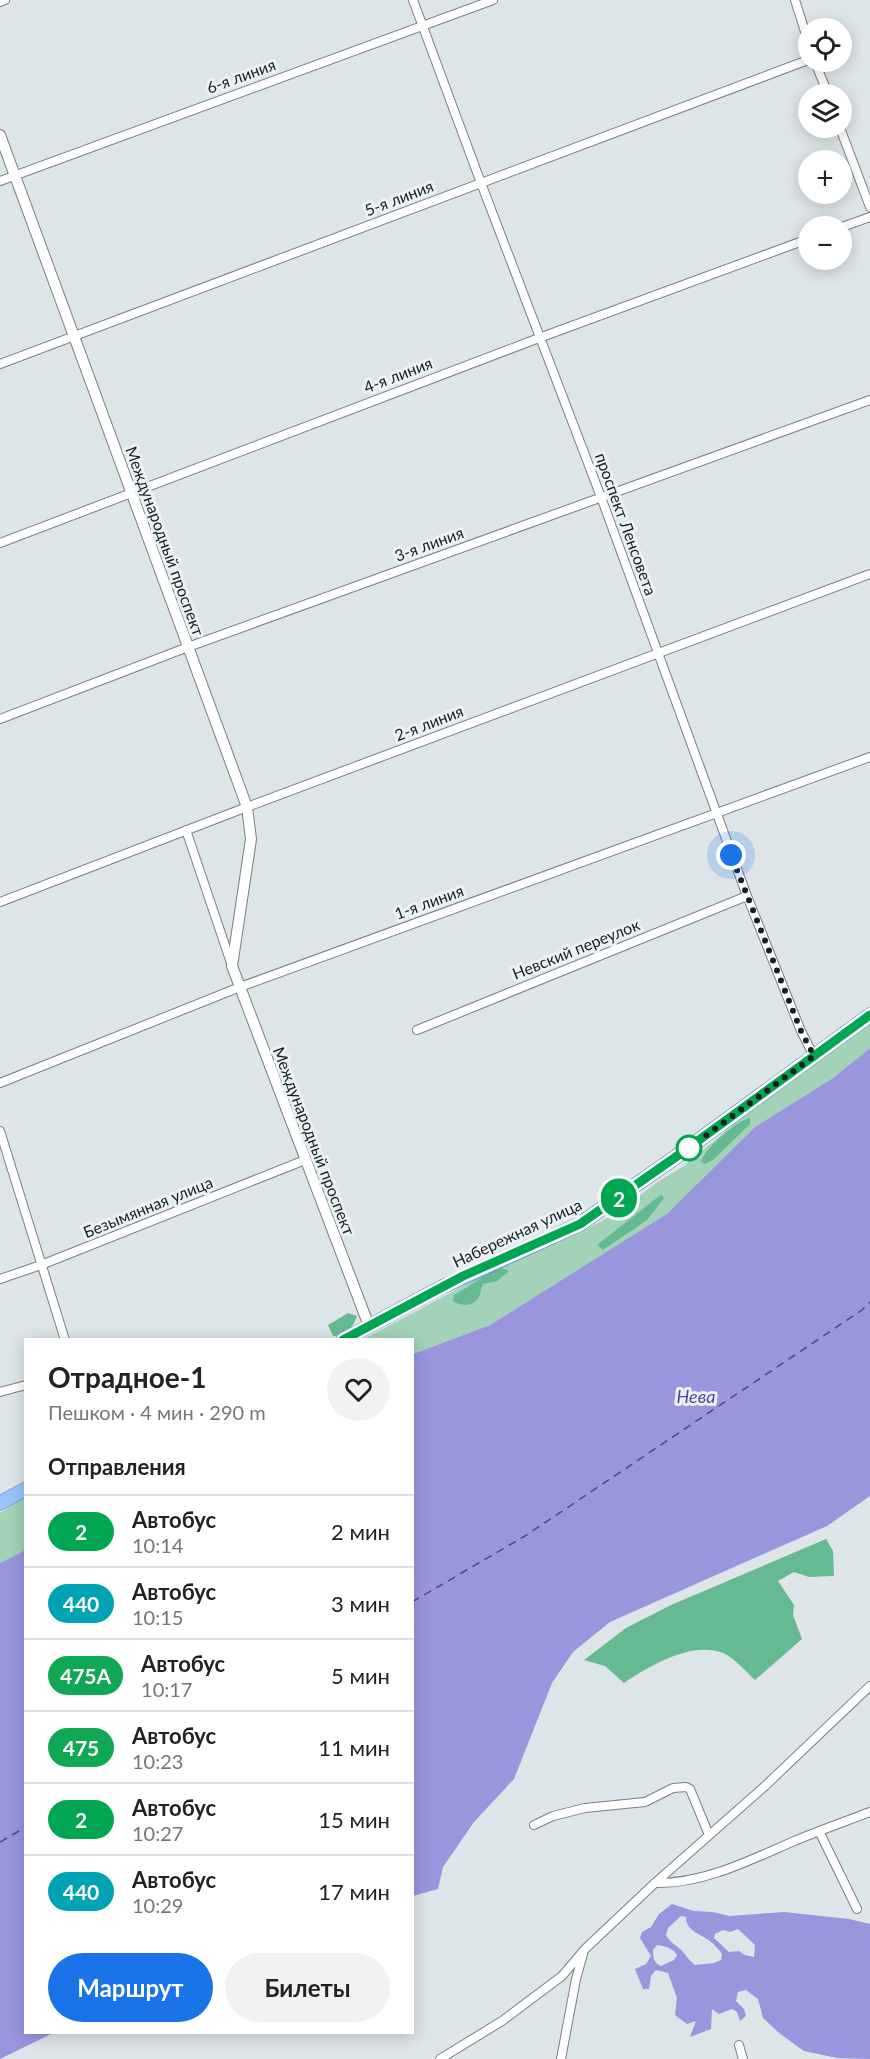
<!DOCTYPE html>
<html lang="ru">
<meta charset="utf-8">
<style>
:root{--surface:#fff;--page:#f2f2f2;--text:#222;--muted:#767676;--line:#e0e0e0;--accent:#1a73e8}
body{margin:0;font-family:Lato,sans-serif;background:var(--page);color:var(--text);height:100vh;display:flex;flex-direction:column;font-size:22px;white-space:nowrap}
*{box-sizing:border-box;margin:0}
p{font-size:20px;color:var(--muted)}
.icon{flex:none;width:33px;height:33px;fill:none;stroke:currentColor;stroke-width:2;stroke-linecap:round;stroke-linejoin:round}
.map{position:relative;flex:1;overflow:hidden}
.drawer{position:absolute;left:24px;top:1338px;width:390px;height:696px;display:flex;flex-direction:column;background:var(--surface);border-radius:0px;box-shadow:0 3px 15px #0003}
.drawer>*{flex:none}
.badge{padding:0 12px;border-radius:20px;font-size:21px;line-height:39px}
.controls{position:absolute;left:798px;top:18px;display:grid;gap:12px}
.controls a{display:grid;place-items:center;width:54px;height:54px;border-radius:50%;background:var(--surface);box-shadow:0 3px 15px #0003;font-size:30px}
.you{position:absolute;width:30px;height:30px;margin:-15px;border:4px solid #fff;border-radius:50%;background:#1a73e8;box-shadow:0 0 0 9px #1a73e833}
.map>.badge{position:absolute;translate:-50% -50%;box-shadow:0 0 0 3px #fff}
h2{padding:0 24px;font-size:22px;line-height:54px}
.round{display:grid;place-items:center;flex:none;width:63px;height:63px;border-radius:32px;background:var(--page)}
.overview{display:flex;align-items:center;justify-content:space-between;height:102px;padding:0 24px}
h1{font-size:28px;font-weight:700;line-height:45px}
.button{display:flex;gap:12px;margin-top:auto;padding:12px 24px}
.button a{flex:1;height:69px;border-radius:36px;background:var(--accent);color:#fff;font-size:24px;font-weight:700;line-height:69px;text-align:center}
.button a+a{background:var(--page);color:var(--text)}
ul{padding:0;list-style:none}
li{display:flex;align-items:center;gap:18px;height:72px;padding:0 24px;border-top:2px solid var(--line)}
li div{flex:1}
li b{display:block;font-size:22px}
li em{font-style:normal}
li .badge{min-width:66px;font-weight:700;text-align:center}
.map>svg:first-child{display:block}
</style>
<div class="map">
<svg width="870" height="2059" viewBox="0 0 870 2059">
<rect width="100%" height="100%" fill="#dee5e8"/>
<!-- green -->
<path fill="#a2d2b8" d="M870,1023V1048L833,1078L755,1127L668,1214L490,1325L413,1354L412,1340H362L484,1275L585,1230L618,1212L656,1183L684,1166L752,1109Z
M25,1497V1550L0,1563V1513Z"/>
<!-- forest -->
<path fill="#66ba91" d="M750,1118V1124L713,1160L705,1164L701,1162C703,1150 737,1120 750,1118Z
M662,1195L664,1198L647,1220L603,1250L597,1245L658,1197Z
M499,1268L508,1270V1272L497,1281L483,1284C481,1287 481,1291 480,1294C476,1307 462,1307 453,1301L454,1295C470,1286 483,1276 499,1268Z
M348,1313L357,1316C353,1328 346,1336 333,1336L328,1325Z
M826,1539L833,1551L834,1576L809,1577L794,1572L778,1581L794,1605L793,1615L802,1639L755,1680C746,1672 735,1658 723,1653C691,1641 650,1666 624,1683L605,1666L584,1660L626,1628L671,1605Z"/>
<!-- water -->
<path fill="#9a96dd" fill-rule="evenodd" d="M870,1048V1496L827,1526L610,1622L573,1652L552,1683L514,1779L474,1822L443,1867L438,1889L413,1896V1354L490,1325L667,1214L755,1127L833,1078Z
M25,1550L26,2032L53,2033L0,2059V1563Z
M672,1904L694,1911L713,1912L729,1916L784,1912L849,1919L870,1924V2059L837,2058L804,2051L779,2033L763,2018L758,1999L746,1990L738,1992L736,2001L744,2009L746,2016L740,2021L737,2012L732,2009L719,2014L712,2009L711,2029L690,2037L696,2021L687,2024L675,2015L677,1998L668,1973L656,1970L651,1976L649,1989H643L635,1969L646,1964L651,1956L640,1938L642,1932L651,1927L659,1914ZM681,1916L686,1917C686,1932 702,1934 711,1942C715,1945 719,1950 722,1954L721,1960L714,1963L695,1965C690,1961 688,1958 684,1953C678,1946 671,1944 666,1935L668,1928ZM738,1929L755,1945L754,1957L745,1955L739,1951L729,1952L714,1938L715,1934L723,1930L730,1932ZM657,1945C665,1946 673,1948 677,1955L674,1960L661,1966C653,1962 653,1958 653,1950Z"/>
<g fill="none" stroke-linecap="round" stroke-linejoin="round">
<!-- ferry -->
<path stroke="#4f4498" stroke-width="1.5" stroke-dasharray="8 6" stroke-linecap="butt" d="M412,1602L525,1536L862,1310L870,1302
M0,1842L26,1827"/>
<defs>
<path id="minor" d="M413,0L481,183L601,497L747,896L801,1031L814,1056
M795,0L808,41
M0,2L5,0
M815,62L828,94
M840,128L870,207
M0,181L493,0
M842,227L870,217
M0,364L808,60
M0,543L539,338L808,239
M0,719L188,647L870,400
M186,830L232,966
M0,902L247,807L870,574
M417,1030L747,896
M0,1083L240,987L870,757
M0,1131L65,1340
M0,1279L41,1265L305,1160
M0,1392L26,1385
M534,1825L553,1816L585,1808L645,1802L673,1788L686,1787L690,1789L709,1835
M819,1831L857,1909
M655,1883C703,1884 748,1861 792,1842C818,1831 844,1822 870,1812
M739,2045L743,2059
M440,2059L502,2021L562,1976L585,1949L655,1883L765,1786L870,1686
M561,2059L576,1979L583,1954"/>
<path id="tertiary" d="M0,135L247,807L251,839L232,966L369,1326"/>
<path id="primary" d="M343,1340L442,1287L580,1224L680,1154L870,1015
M0,1503L26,1489"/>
</defs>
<!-- minor casing -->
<use href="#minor" stroke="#797f82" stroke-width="10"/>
<!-- tertiary casing -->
<use href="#tertiary" stroke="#797f82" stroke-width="12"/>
<!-- primary casing -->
<use href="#primary" stroke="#3e70ac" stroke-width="15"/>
<!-- minor -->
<use href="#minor" stroke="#fff" stroke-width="8"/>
<!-- tertiary -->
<use href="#tertiary" stroke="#fff" stroke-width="10"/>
<!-- primary -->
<use href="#primary" stroke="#97c4fb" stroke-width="14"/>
</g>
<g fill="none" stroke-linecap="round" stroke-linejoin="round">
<defs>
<path id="line" d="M343,1340L463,1276L580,1224L680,1154L870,1015"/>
</defs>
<!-- line casing -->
<use href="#line" stroke="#fff" stroke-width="14"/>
<!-- line -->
<use href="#line" stroke="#00a651" stroke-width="9"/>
<!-- walk -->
<path stroke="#1b1e1f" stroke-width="6" stroke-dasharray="0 10.8" d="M689,1148L814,1056L801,1031L731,855"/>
</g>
<!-- markers -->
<circle fill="#fff" stroke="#00a651" stroke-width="3" cx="689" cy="1148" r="12"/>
<g text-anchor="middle" stroke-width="6" stroke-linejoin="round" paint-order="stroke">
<!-- street labels -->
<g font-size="16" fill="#1b1e1f" stroke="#ebf2f5">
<text transform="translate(241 76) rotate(-20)" y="6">6-я линия</text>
<text transform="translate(399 198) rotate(-21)" y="6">5-я линия</text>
<text transform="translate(398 375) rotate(-21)" y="6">4-я линия</text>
<text transform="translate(626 524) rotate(70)" y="6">проспект Ленсовета</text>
<text transform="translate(165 541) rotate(70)" y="6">Международный проспект</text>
<text transform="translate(429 544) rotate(-20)" y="6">3-я линия</text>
<text transform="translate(429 723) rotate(-21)" y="6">2-я линия</text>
<text transform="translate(429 902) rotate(-20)" y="6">1-я линия</text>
<text transform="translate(576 949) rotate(-22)" y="6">Невский переулок</text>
<text transform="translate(314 1141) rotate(69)" y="6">Международный проспект</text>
<text transform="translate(148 1207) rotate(-22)" y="6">Безымянная улица</text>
<text transform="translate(517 1233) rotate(-25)" y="6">Набережная улица</text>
</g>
<!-- water labels -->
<g font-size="18" font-style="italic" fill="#4f4498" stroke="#ebf2f5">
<text x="696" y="1403">Нева</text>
</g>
</g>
</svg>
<div class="controls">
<a><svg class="icon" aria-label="locate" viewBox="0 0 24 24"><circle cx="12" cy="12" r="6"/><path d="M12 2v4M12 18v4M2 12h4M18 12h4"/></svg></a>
<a><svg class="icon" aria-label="layers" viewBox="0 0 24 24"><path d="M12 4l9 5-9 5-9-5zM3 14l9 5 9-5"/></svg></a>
<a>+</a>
<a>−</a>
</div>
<div class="you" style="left:731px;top:855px"></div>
<b class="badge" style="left:619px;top:1198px;background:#00a651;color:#fff">2</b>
<section class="drawer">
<div class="overview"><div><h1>Отрадное-1</h1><p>Пешком · 4 мин · 290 m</p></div><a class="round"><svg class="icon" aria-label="heart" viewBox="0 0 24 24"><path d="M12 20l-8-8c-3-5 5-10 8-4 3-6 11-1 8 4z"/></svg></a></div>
<h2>Отправления</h2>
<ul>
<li><span class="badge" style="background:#00a651;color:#fff">2</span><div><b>Автобус</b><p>10:14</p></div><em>2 мин</em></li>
<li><span class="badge" style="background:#00a3b4;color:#fff">440</span><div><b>Автобус</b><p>10:15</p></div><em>3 мин</em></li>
<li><span class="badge" style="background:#10a855;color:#fff">475А</span><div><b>Автобус</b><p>10:17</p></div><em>5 мин</em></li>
<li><span class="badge" style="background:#10a855;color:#fff">475</span><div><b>Автобус</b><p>10:23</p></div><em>11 мин</em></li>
<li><span class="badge" style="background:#00a651;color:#fff">2</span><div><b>Автобус</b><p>10:27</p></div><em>15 мин</em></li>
<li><span class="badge" style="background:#00a3b4;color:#fff">440</span><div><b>Автобус</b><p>10:29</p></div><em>17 мин</em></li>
</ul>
<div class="button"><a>Маршрут</a><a>Билеты</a></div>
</section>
</div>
